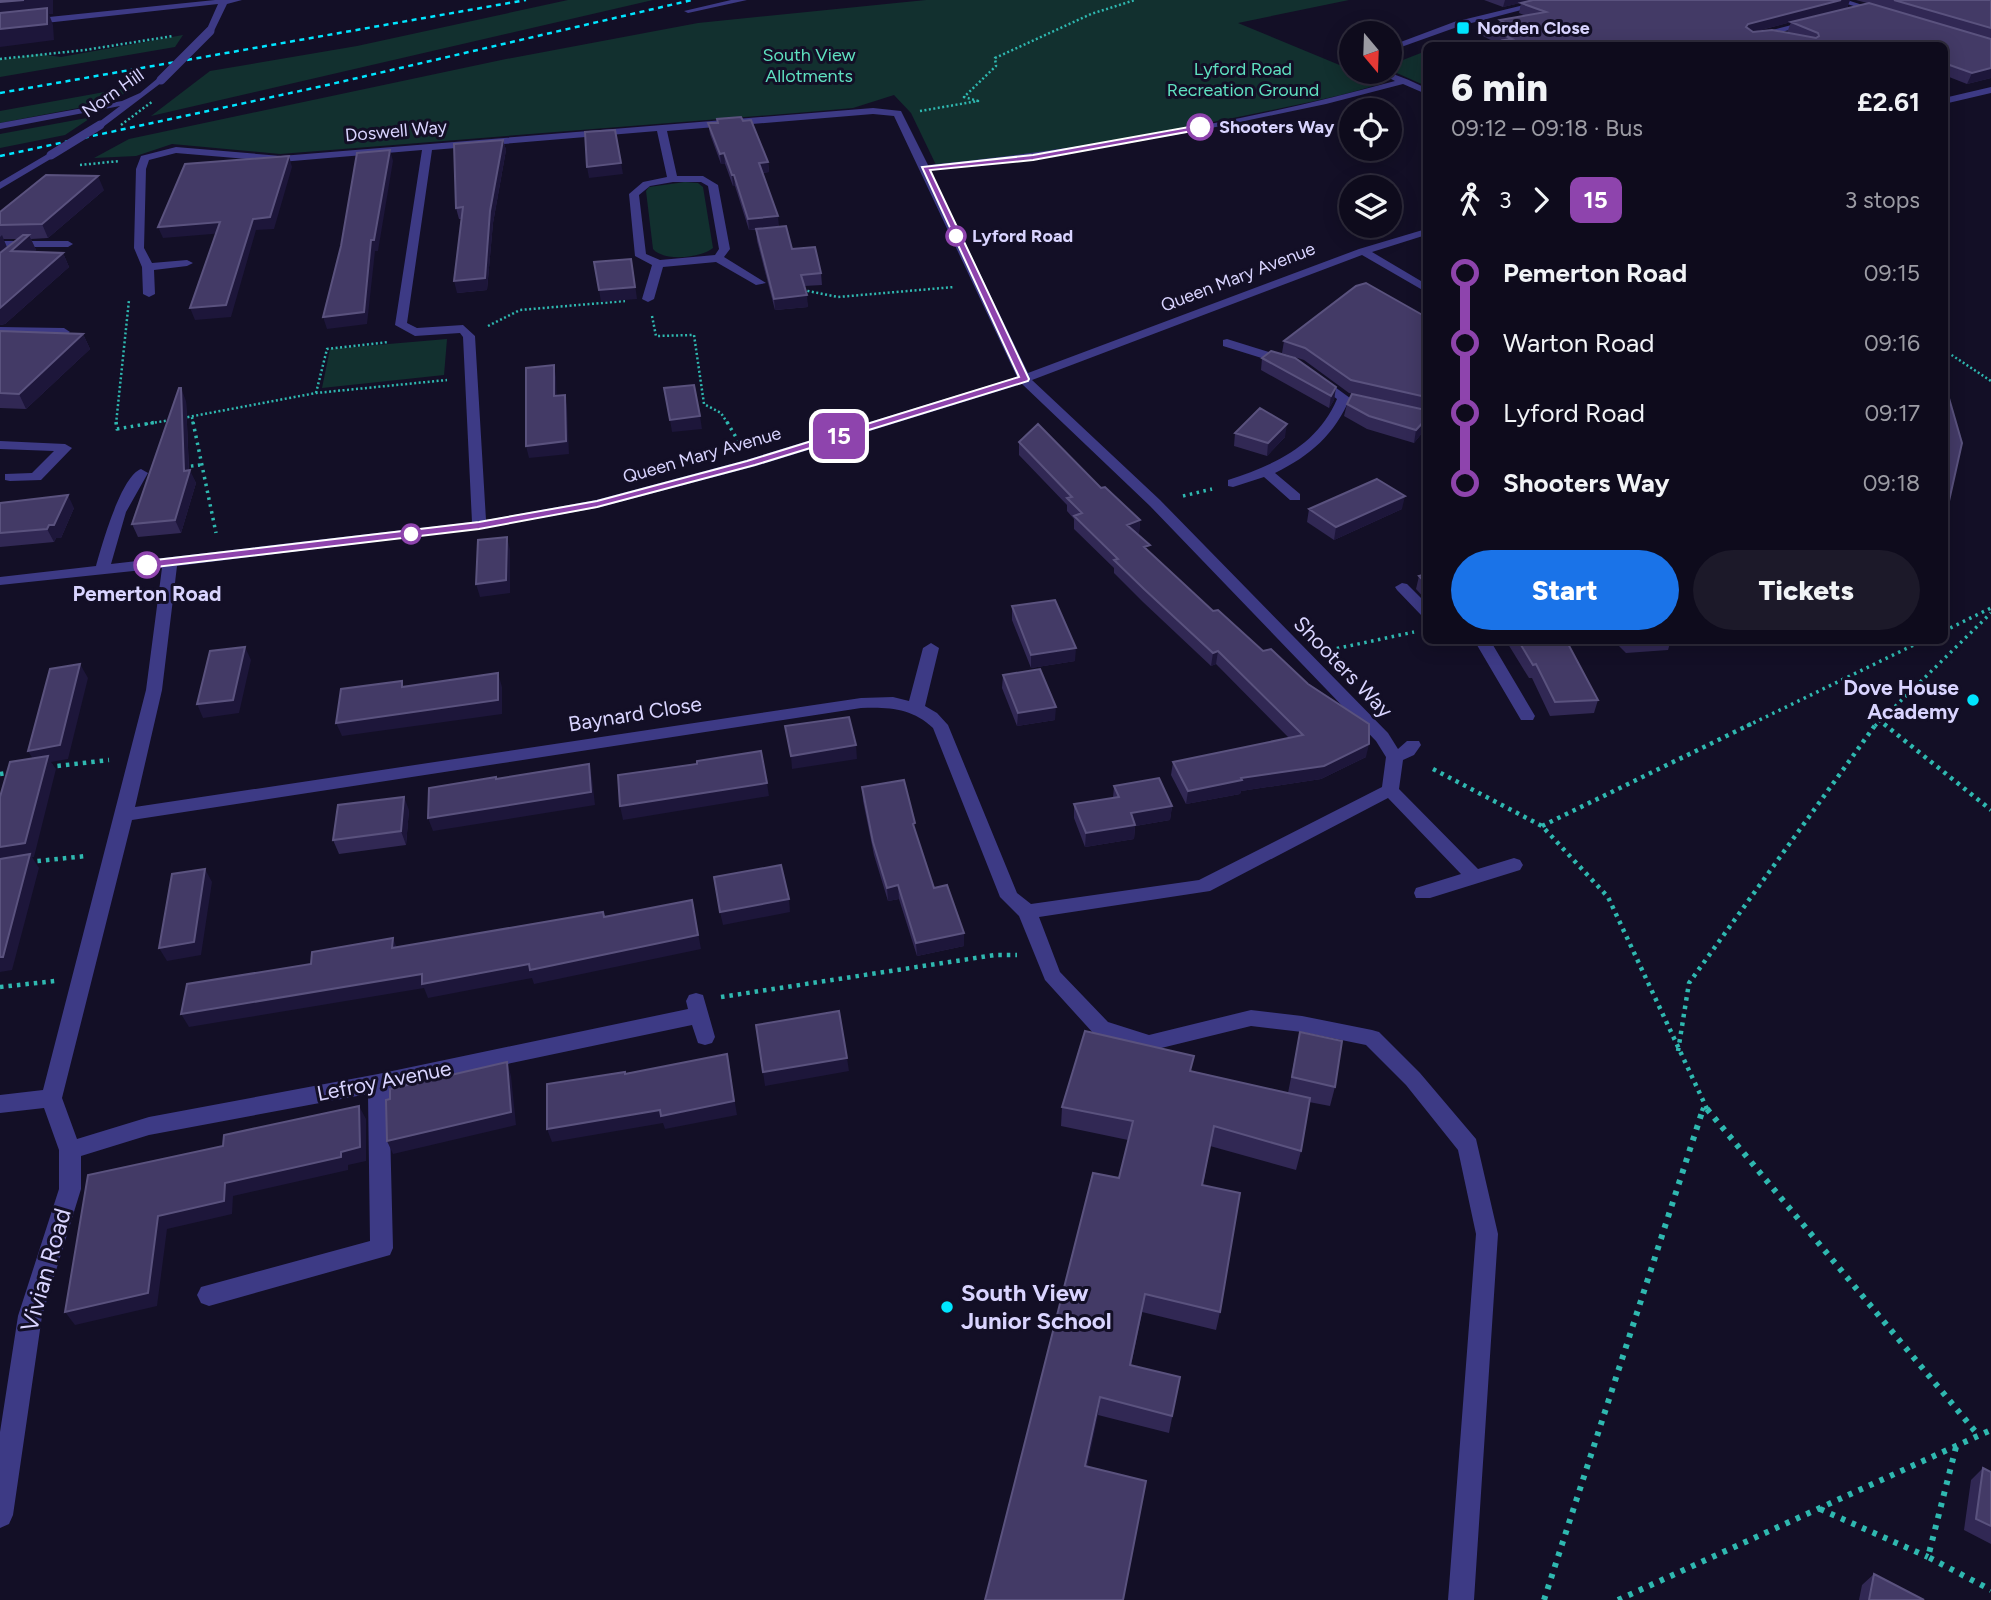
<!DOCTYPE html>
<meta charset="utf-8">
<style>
:root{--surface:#0e0b1c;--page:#1c1929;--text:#f1f3f6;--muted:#9b9ba3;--line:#2e2b3b;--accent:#1a73e8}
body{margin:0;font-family:Figtree,sans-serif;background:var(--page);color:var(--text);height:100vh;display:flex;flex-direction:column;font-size:26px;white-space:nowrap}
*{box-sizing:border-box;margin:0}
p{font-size:23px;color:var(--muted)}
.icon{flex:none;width:38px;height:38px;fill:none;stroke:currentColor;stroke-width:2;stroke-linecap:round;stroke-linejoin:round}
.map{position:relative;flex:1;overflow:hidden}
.panel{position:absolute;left:1423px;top:42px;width:525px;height:602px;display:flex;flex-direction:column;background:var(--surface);border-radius:10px;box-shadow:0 4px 18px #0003,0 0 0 2px var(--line)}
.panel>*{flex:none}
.badge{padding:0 14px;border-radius:10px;font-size:24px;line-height:46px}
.needle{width:46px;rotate:161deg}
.fabs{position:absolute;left:1339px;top:21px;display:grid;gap:14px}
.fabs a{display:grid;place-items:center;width:63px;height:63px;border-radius:50%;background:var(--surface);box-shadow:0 4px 18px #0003,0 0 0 2px var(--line);font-size:35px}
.map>.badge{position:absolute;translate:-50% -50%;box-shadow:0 0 0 4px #fff}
.legs{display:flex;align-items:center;gap:10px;height:77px;padding:0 28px;font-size:23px}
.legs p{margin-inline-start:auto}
.headline{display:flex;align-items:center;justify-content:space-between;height:119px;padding:0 28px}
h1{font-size:38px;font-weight:800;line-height:52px}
.primary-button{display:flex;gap:14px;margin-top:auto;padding:14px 28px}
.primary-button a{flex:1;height:80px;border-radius:42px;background:var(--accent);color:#fff;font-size:28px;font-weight:800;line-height:80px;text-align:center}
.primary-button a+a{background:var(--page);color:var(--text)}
ul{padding:0 28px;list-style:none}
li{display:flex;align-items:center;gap:24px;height:70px;font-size:26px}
li i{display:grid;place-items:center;width:10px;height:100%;margin:0 9px;background:currentColor}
li i::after{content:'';width:18px;height:18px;margin:-9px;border:5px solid;border-radius:50%;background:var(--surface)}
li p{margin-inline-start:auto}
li:first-child i{background:linear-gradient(#0000 50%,currentColor 0)}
li:last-child i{background:linear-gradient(currentColor 50%,#0000 0)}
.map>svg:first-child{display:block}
</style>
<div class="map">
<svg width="1991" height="1600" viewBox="0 0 1991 1600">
<rect width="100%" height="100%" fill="#130f26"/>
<!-- green -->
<path fill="#12302f" d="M568,0H653L151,116L210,71L357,46Z
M926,0H1349L1238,23L1383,83C1337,98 1290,106 1243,116C1141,137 1039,153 937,167L911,113L894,95L853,108L808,112L280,154L172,144L136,156L94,158L129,139L506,59L698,23Z
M183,35L175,47L0,77V60L39,54L61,57Z
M1426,51V86L1390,70V65Z
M132,87L115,101L0,123V111Z
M92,117L65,135L0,148V134Z
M685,182L698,183L703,187L713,248C701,258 664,262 653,249L646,191L649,187Z
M447,339L444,375L322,388L330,349Z"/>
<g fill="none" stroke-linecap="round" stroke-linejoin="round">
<!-- path-far3 -->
<path stroke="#2fb8b0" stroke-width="2.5" stroke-dasharray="2 2.5" stroke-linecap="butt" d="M0,59L85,50L173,36
M920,111L978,101L964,97L996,66L995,58L1091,14L1135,0
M80,165L120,161
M803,290L838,297L954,287
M652,316L656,336L694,335L704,404L721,413L728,424
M488,326L520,310L625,301
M1944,350L1991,381
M316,393L327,349L388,342
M192,417L193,424
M183,418L316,393L447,380
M116,424L129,300
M146,424L171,420"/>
<!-- path-far2 -->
<path stroke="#2fb8b0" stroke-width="3.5" stroke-dasharray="2.5 4.5" stroke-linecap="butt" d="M116,422L117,429L157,422
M193,422L216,533
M727,422L740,444
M184,467L200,465
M1183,496L1212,489
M1944,631L1991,608
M1330,650L1414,632
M1879,720L1887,726
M1747,726L1924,640
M1875,726L1991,613"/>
<!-- path-far1 -->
<path stroke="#2fb8b0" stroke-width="4.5" stroke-dasharray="3.5 5" stroke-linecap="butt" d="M1884,724L1991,810
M49,767L109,760
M1433,769L1542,826L1608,897L1708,1111
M0,774L12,772
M1542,826L1751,724
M29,862L86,856
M0,987L55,981
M721,997L995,955H1017
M1678,1051L1689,983L1876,724
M1702,1111L1704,1106"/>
<!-- path -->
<path stroke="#2fb8b0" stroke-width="6" stroke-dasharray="4.5 7" stroke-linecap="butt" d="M1707,1109L1979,1436
M1956,1447L1928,1557L1991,1590
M1820,1509L1928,1557
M1544,1600L1703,1109
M1618,1600L1991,1430"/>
<!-- minor -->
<path fill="#3d3a85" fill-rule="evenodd" d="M215,0H242L227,4L214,31L210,34L206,31L218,4L0,28V22Z
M731,0H747L688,13L684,11Z
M1545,0H1559L1460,26L1390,51V46L1454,22Z
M1834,0H1847L1884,12L1880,14Z
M1811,20L1814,24L1753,39L1749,36Z
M1378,72C1395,72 1410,81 1426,88V94L1403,84L1326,104L1192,132L1059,154L930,170L1028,373L1359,249L1426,229V235L1372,252L1426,284V292L1362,255L1032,380L1160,500L1388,733L1398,749L1407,741H1419L1421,745L1414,755L1403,760L1399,789L1478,869L1514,858L1520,860L1523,865L1520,870L1430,898H1416L1414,893L1416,888L1461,874L1388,798L1210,891L1039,917L1060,972L1108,1022L1149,1035L1251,1010L1302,1016L1372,1030L1379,1032L1420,1073L1476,1139L1498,1234L1474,1600H1448L1476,1234L1458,1150L1406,1085L1366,1045L1302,1032L1251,1026L1149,1051L1094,1034L1045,980L1019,916L1000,897L933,728C912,708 889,707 861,708L132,820L62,1098L77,1139L149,1117L378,1074L688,1009L686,1001L689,995L696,993L703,995L715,1037L712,1043L705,1045L698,1043L692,1025L389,1089L393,1248L390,1255L209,1306L201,1303L197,1295L201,1287L370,1241L368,1094L149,1135L81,1156V1189L42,1316L13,1515L9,1524L0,1528V1432L18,1316L59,1189V1150L44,1108L0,1113V1095L43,1090L146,690L162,568L0,585V577L96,566C102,545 121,476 141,469L148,473L126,512L111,564L472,522L463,337L460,333L415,336L395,325L422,150L281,162L176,153L149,160L146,169L144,248L152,263L187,260L193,263L187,266L154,270L155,294L149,297L143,294L142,267L134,248L136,169L141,156L176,147L281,156L873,108L901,111L928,165C1084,149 1243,123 1395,81ZM873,114L894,116L1017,377L746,460L596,500L486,520L475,336L463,325L417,328L407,323L432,150L657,131L667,177L643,182L629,194L635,256L652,265L642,299L648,302L654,299L663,267L716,262L756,285L766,283L724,257L730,249L718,185L703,176H677L667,131ZM673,182H701L708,186L719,249L715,255L660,260L646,254L639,195L650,186ZM1022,384L1150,506L1376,741L1386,757L1382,787L1199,880L1031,904L1017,893L948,725L937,713L925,706L939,648L931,643L923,648L909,701L893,697L861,698L135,807L162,690L177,566L479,529L597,508L756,466Z
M158,78L165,80L103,127L95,125L120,106L0,129V123L122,101L140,93Z
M1991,87V93L1944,104V98Z
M51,152L56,155L54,157L0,189V182Z
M0,241H68L73,244L68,247H0Z
M0,327L64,328L70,332L64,336L0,335Z
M1227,339L1291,359L1293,362L1287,366L1223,346V340Z
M1317,374L1350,398C1335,434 1310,456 1275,473L1300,494V500H1290L1264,477L1233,487L1228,486V480C1274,465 1317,446 1337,399L1313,381L1311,378Z
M0,441L65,444L72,448L41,480L10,481L5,480V474L32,473L54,451L0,449Z
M1402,583L1407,584L1426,603V617L1421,615L1397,590L1395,587Z
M1474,640H1490L1535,716L1533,720H1521Z"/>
<!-- rail -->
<path stroke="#00e5ff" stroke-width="2.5" stroke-dasharray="5 4.5" stroke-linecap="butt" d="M0,93L526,0
M0,156L323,86L692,0"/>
<!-- path-bridge -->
<path stroke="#2fb8b0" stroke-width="2.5" stroke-dasharray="2 2.5" stroke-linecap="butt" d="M121,125L153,101"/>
<!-- minor-bridge -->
<path stroke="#3d3a85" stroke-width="9" d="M161,80L210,31
M51,155L100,125"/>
</g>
<!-- wall -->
<path fill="#312854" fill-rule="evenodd" d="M1484,0H1850L1847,8L1867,3L1856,0H1991V78L1967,84L1944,75V46H1502L1483,36L1485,26L1499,24L1500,20L1526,16L1519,13L1521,3L1528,1L1503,7ZM1791,22L1787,33L1753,32Z
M717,119L743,121L768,162L769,172L762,173L779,227L792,249L821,273L822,285L804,286L808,307L775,310L757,241L756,230H749L735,186H733L725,164H721L710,134L708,123H717Z
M503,140L506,150L493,223L487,290L457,293L461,219H459L456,208Z
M104,190L48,238L31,239L36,250L33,252L63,253L69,267L5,324L0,325V212ZM3,239H18L7,247Z
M1426,317V428L1414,443L1367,429L1344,416L1347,404H1400L1349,393L1304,360L1282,353L1284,341Z
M0,331L83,334L90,349L26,409L0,408Z
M1262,358L1336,387L1334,400L1329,408L1261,370Z
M186,401L189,470L196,483L181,533L138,537L132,524Z
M1235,433L1285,437L1267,456L1234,446Z
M1019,442L1101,488L1140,520L1139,533L1137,534L1149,552L1366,757L1321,779L1241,791L1240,794L1186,804L1171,775L1173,762L1289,738L1216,664L1211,666L1143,602L1114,573V568L1074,529V519L1067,511V505L1019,455Z
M0,503L74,508L61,538H56L54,542L0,547Z
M1309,509H1402L1334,540L1307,522Z
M1426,574V600L1416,589L1419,576Z
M1012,606L1075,661L1031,668L1012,620Z
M1509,640H1566L1598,700L1594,713L1550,716L1532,678H1529L1508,644Z
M1613,640H1671L1668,650L1626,653Z
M1003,675L1055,720L1017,726L1002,688Z
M1114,786L1172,806L1170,820L1135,826L1134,839L1085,847L1074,818V804L1113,798Z
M862,787L916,833L934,888L964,933V946L917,956L899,899L888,901L874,855L863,801Z
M409,810L406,845L339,854L333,840Z
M1300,1032L1335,1087L1330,1106L1309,1102L1301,1151L1296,1170L1210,1146L1203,1185L1220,1312L1216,1330L1142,1312L1131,1365L1180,1377L1169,1433L1098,1415L985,1600L1119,1178L1128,1140L1061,1126L1062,1107L1192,1071L1288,1093Z
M1983,1468L1991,1472V1544L1964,1530L1971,1480Z
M1874,1574L1924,1600H1859L1862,1585Z"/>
<!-- shaded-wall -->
<path fill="#1d163a" d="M24,0H53V14H49L53,25L54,40L0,47V2Z
M1505,0H1534L1503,7Z
M1841,0H1850L1847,8L1744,34L1746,27L1748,24Z
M1991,68V78L1967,84L1972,73Z
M503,140L506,150L493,223L487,290L457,293L454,281L490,211Z
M390,150L393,161L378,251H375L367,324L327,329L323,317L371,240Z
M724,153L725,164H721L720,154Z
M289,156L292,167L274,229L256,230L231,317L195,320L190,308L253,219Z
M768,162L769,172L760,173L759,163Z
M621,163L623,174L589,178L587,167Z
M732,175H734L735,186H733Z
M98,176L104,190L48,238L42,224Z
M778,216L779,227L749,230L748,219Z
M220,222L224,233L163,238L158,227Z
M2,235L8,250L0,258V237Z
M29,235L36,250L17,266L11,251Z
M63,253L69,267L5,324L0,325V308Z
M633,270L637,299L601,302L599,290Z
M807,295L808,307L775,310L774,299Z
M83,334L90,349L26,409L19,394Z
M554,365L556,377L557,409L554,396Z
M1336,387L1334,400L1329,408L1331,396Z
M181,388L186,401L189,474L190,470L196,483L181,533L175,520L184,471Z
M565,395L567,408L569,454L529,458L526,446Z
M700,416L702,429L672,432L670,420Z
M1426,419V428L1414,443L1416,430Z
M1287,424L1285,437L1267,456L1268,443Z
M68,495L74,508L61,538H56L54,542L47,529Z
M1405,496L1402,509L1334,540L1336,527Z
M1140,520L1139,533L1126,538L1127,525Z
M507,537L510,550V593L480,597L476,584Z
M245,647L251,660L239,713L203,718L197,704Z
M1076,648L1075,661L1031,668V655Z
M1218,651L1216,664L1211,666L1213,653Z
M80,664L88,678L68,759L51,762L56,769L34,857H32L39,868L12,970L0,972V847L36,764L28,751Z
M498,673L502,687V714L342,736L336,723Z
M1056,707L1055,720L1017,726L1018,713Z
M1369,744L1366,757L1321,779L1241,791L1240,794L1186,804L1188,791L1241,778Z
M856,745L857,759L792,769L791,756Z
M589,764L592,778L595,805L433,831L428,818Z
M767,783L769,796L623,820L620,806Z
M404,797L409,810L406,845L401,831Z
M1172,806L1170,820L1135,826L1134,839L1085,847L1086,833L1131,813Z
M205,869L212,882L201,955L167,961L159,948Z
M898,885L899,899L888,901L887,888Z
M789,899L790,912L723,925L720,912Z
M692,900L701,949L534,984L532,978L428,998L424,988L189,1027L181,1014Z
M964,933V946L917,956L916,943Z
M393,938L398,951L392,948Z
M727,1054L737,1115L665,1129L663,1123L552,1142L547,1129Z
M847,1058L849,1071L765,1086L763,1072Z
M507,1062L511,1076L516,1125L393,1154L387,1141Z
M359,1106L366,1119V1161L348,1165V1170L233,1196L232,1214L167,1229L157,1306L75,1325L65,1312L158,1216L225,1183Z
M1145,1294L1142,1312L1127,1383L1130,1365Z
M1100,1397L1098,1415L1084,1483L1085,1466Z"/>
<!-- building -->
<path fill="#433a66" stroke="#5a527e" stroke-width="2" d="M0,0H24L0,2Z
M1533,0H1841L1748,24L1746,27L1753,32L1772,30L1816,38L1819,36L1818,33L1791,22L1869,3L1991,39V68L1972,73L1944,63V46H1516L1504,40L1512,39L1485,26L1505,23L1500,20L1546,12L1521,3Z
M1894,0H1991V28Z
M47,8V24L0,29V13Z
M741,117L743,121L751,120L768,162L759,163L778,216L748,219L734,175H732L724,153L720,154L708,123H718L717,119Z
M615,130L621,163L587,167L585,132Z
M503,140L490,211L485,278L454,281L463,207L456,208L454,144Z
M390,150L374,240H371L364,312L323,317L341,246L357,153Z
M289,156L270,217L253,219L226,305L190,308L220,222L158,227L185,164Z
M46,175L98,176L42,224L0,225V212Z
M786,226L792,249L815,247L821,273L801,275L807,295L774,299L756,229Z
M23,235H29L11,251L63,253L0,308V253Z
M631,259L635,287L599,290L594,262Z
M1366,283L1426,317V397L1351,380L1305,348L1284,341L1356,286Z
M0,331L83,334L19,394L0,393Z
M1271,351L1295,358L1336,387L1331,396L1262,358Z
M554,365V396L565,395L566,441L526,446V368Z
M1944,381L1962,443L1947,510L1944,511Z
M694,385L700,416L670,420L664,388Z
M179,388H181L184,471L190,470L175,520L132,524Z
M1352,394L1426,410V419L1416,430L1369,416L1347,404Z
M1260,408L1287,424L1268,443L1235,433Z
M1038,424L1101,488L1105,487L1140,520L1127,525L1150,545L1144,547L1213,611L1218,610L1263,651L1271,649L1308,684L1369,724V744L1324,766L1241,778L1242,780L1188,791L1173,762L1303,735L1218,651L1213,653L1144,589L1114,560L1118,559L1074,516L1082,513L1067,498L1072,497L1019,442Z
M1377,479L1405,496L1336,527L1309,509Z
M68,495L54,525H49L47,529L0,533V503Z
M507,537L506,580L476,584L478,540Z
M1426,574V583L1419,576Z
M1055,600L1076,648L1031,655L1012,606Z
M1518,640H1566L1598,700L1555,702L1536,664L1533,665Z
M245,647L233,700L197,704L210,651Z
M80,664L60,745L28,751L50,669Z
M1040,669L1056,707L1018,713L1003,675Z
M498,673V700L336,723L341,689L402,681V687Z
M849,717L856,745L791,756L785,726Z
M761,751L767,783L620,806L618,775L697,764V761Z
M48,756L25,843L0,847V797L10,762Z
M589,764L591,792L428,818L429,788L496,777V779Z
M1159,778L1172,806L1131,813L1135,825L1086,833L1074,804L1119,797L1114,786Z
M904,780L915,823L913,824L934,888L947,885L964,933L916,943L898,885L887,888L873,842L862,787Z
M404,797L401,831L333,840L338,805Z
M30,854L3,957H0V859Z
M781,865L789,899L720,912L714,877Z
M205,869L194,942L159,948L172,874Z
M692,900L698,935L530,970L529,964L422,984V974L181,1014L187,984L311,964L312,952L393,938L392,948L603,912L604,917Z
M839,1011L847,1058L763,1072L756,1025Z
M1085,1031L1194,1056L1190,1071L1310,1098L1301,1151L1214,1126L1202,1185L1240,1193L1220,1312L1145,1294L1130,1365L1180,1377L1172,1416L1100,1397L1085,1466L1146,1481L1123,1600H985L1093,1173L1119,1178L1133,1121L1062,1107Z
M1300,1032L1342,1041L1335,1087L1292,1077Z
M727,1054L734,1101L661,1116L660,1110L547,1129V1084L625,1072V1074Z
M507,1062L511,1112L387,1141L386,1100L390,1099V1089Z
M359,1106L360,1147L341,1152V1157L225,1183L224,1201L158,1216L148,1293L65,1312L88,1175L223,1146L224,1135Z
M1983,1468L1991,1472V1526L1976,1519Z
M1874,1574L1924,1600H1869Z"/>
<!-- line-1 -->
<path fill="#8e44ad" stroke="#fff" stroke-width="2" d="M1200,125L1203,129L1033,160L930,170L1029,379L1028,381L755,465L597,507L479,529L147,568L142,565L147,561L479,522L597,501L747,461L1019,377L922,167L1033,155Z"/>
<!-- markers -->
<g fill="#00e5ff" stroke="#130f26" stroke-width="2.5">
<rect x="1456" y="21" width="14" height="14" rx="3.5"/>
<circle cx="1973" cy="700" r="7"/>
<circle cx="947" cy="1307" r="7"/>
</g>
<g fill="#fff" stroke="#8e44ad" stroke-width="3.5">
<circle cx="1200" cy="127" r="12"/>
<circle cx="956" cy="236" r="9"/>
<circle cx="411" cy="534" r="9"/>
<circle cx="147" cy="565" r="12"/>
</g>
<g text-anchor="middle" stroke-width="6" stroke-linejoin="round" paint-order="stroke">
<!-- far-poi labels -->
<g font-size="18" font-weight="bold" fill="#d9d4ff" stroke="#130f26" text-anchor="start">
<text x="1477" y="34">Norden Close</text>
</g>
<!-- far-park labels -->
<g font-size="18" fill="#5fe0c0" stroke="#130f26">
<text x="809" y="61">South View<tspan x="809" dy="21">Allotments</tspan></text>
<text x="1243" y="75">Lyford Road<tspan x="1243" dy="21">Recreation Ground</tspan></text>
</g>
<!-- far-street labels -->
<g font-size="18" fill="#d9d4ff" stroke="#130f26">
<text transform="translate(113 93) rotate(-35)" y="6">Norn Hill</text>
<text transform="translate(396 131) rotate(-5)" y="6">Doswell Way</text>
<text transform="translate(1238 277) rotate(-21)" y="6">Queen Mary Avenue</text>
<text transform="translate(702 455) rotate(-16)" y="6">Queen Mary Avenue</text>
</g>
<!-- far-stop labels -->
<g font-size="18" font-weight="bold" fill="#d9d4ff" stroke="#130f26" text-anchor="start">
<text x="1219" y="133">Shooters Way</text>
<text x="972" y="242">Lyford Road</text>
</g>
<!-- stop labels -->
<g font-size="21" font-weight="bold" fill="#d9d4ff" stroke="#130f26">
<text x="147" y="601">Pemerton Road</text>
</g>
<!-- street labels -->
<g font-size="21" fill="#d9d4ff" stroke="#130f26">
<text transform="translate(1343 667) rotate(46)" y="7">Shooters Way</text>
<text transform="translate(635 714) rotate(-9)" y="7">Baynard Close</text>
<text transform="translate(384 1081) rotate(-11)" y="7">Lefroy Avenue</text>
</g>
<!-- poi labels -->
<g font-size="21" font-weight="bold" fill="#d9d4ff" stroke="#130f26" text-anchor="end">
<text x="1959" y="695">Dove House<tspan x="1959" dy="24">Academy</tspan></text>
</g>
<!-- near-street labels -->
<g font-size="24" fill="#d9d4ff" stroke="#130f26">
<text transform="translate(46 1270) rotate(-74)" y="8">Vivian Road</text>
</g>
<!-- near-poi labels -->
<g font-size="24" font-weight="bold" fill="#d9d4ff" stroke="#130f26" text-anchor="start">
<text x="961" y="1301">South View<tspan x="961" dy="28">Junior School</tspan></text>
</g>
</g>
</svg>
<div class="fabs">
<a><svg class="needle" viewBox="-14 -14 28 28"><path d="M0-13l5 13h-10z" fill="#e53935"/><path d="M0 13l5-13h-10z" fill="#9b9ba3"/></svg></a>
<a><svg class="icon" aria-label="locate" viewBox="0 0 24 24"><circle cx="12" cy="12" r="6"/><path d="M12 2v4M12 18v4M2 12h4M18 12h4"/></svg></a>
<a><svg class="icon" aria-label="layers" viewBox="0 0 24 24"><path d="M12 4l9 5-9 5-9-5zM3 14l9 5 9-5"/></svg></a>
</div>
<b class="badge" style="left:839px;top:436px;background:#8e44ad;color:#fff">15</b>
<section class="panel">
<div class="headline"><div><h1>6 min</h1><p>09:12 – 09:18 · Bus</p></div><b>£2.61</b></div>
<div class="legs"><svg class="icon" aria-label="walk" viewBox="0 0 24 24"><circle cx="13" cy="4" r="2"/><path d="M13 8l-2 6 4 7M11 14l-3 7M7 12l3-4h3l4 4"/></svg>3<svg class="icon" aria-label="forward" viewBox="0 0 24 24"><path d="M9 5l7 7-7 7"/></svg><b class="badge" style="background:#8e44ad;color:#fff">15</b><p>3 stops</p></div>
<ul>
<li><i style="color:#8e44ad"></i><b>Pemerton Road</b><p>09:15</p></li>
<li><i style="color:#8e44ad"></i><span>Warton Road</span><p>09:16</p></li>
<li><i style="color:#8e44ad"></i><span>Lyford Road</span><p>09:17</p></li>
<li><i style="color:#8e44ad"></i><b>Shooters Way</b><p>09:18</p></li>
</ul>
<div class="primary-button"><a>Start</a><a>Tickets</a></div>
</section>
</div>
